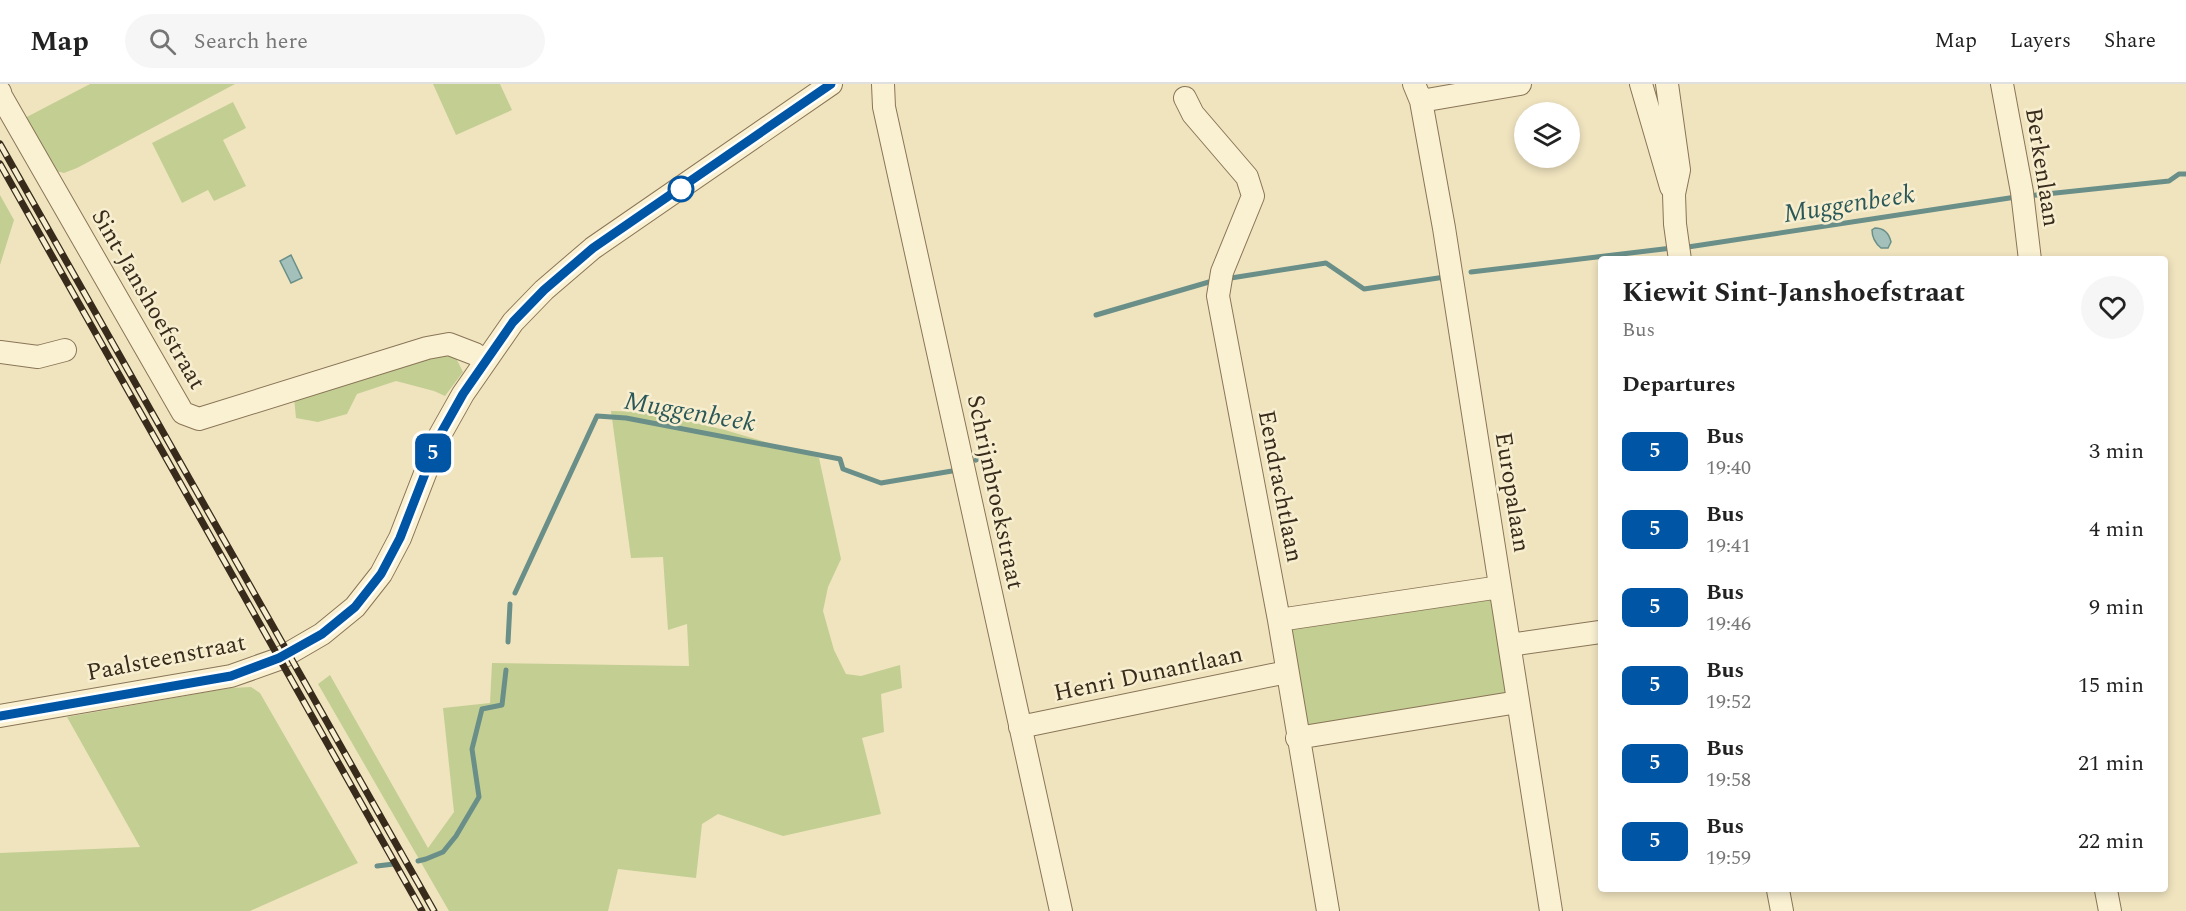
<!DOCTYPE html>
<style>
:root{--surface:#fff;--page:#f6f6f6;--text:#222;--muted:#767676;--line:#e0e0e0}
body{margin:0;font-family:Spectral,serif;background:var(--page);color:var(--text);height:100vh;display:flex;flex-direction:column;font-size:22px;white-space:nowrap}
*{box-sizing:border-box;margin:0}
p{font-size:20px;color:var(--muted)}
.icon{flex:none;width:33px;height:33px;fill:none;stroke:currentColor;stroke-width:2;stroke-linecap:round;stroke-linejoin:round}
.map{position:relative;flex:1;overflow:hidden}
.drawer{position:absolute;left:1598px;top:172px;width:570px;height:636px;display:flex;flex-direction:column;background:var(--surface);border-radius:6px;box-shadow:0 3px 9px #0003}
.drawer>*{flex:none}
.badge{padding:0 12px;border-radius:9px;font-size:21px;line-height:39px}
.tools{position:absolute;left:1514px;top:18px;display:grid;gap:12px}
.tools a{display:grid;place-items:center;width:66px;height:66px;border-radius:50%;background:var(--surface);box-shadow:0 3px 9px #0003;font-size:30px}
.map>.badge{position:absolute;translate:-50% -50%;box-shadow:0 0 0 3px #fff}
h2{padding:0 24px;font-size:22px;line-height:54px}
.round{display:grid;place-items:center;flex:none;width:63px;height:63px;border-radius:32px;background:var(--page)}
.headline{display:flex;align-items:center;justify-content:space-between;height:102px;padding:0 24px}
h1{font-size:28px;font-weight:700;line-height:45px}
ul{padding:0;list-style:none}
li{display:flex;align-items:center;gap:18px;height:78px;padding:0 24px}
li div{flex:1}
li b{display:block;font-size:22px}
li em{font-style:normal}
li .badge{min-width:66px;font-weight:700;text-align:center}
header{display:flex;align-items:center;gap:36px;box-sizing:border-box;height:84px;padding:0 30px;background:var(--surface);border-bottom:2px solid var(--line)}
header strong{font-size:28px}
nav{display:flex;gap:33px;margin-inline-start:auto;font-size:21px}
.search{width:420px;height:54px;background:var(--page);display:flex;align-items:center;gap:15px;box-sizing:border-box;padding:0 21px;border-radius:33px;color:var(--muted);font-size:22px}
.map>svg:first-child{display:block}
</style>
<header>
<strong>Map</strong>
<div class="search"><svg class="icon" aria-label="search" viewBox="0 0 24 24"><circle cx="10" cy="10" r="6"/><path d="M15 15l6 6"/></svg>Search here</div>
<nav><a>Map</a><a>Layers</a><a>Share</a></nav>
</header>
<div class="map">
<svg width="2186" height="827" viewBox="0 0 2186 827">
<rect width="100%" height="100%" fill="#f0e4bf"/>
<!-- green -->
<path fill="#c3ce93" d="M90,0H235L77,84L64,89L56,87L21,36Z
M433,0H500L512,26L456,51Z
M233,18L246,44L223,56L246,102L214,117L208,106L182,119L152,59Z
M0,111L14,136L0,181Z
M444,269L456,274L463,288L445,312L434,307L396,297L357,310L347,330L318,338L296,334L294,314Z
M611,327L650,328L725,346L819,374L841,475L828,503L823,527L834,566L846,590L861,592L900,581L902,604L881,610L884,648L862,654L881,730L783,752L718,730L702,740L696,794L618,785L608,827H449L318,600L330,591L428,764L454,728L443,624L490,619L492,579L689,582L687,540L668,546L663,473L631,474Z
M1495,513L1508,611L1304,646L1286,544Z
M251,603L260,609L358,779L250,827H0V769L140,763L67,633L230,604Z"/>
<!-- water -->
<path fill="#a3c1ba" stroke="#698f88" stroke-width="1.5" d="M1875,144C1884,144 1889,149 1891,158L1888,164H1881C1875,159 1872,154 1872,146Z
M291,171L302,194L291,199L280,177Z"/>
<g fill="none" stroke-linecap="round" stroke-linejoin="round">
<!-- stream -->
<path stroke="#698f88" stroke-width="5" d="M2028,112L2169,97L2179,90H2186
M1688,163L2016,113
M1471,188L1672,164
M1231,194L1326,179L1364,205L1445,193
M1096,231L1209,198
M976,376L979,374
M515,509L597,332L626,334L840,375L843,385L881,399L958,386
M508,558L510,520
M418,777L426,775L443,768L456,752L479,713L472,665L482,625L502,621L506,586
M377,782L394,780"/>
<defs>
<path id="minor" d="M883,0L884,23L1061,827
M1414,0L1421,17L1444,144L1551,827
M1641,0L1671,103
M1667,0L1679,86L1674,110L1675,140L1680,176
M2002,0L2022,108L2030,176
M0,8L1,12L183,329L199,335L427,264L449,260L475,270L485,277
M1185,14L1193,30L1247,93L1253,112L1222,188L1218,212L1279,536L1328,827
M1421,17L1520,0
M0,268L38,273L65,266
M1279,536L1500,503
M1510,561L1600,548
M0,632L231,592L279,575L322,550L355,523L381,490L400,454L440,351L463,310L513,238L544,206L593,164L831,0
M1020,643L1287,588
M1297,654L1518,618
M1778,806L1782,827
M2106,806L2110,827"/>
</defs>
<!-- minor casing -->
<use href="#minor" stroke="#897557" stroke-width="24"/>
<!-- minor -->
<use href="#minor" stroke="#faf1d3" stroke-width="22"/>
<defs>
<path id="rail" d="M0,60L434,827
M0,80L422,827"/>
</defs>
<!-- rail casing -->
<use href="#rail" stroke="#382b1c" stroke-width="7"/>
<!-- rail -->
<use href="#rail" stroke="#f7eecf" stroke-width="4.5" stroke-dasharray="14" stroke-linecap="butt"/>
</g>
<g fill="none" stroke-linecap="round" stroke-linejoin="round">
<defs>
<path id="line" d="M0,632L231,592L279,574L322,550L355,523L381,490L400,454L440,351L463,310L513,238L544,206L593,164L831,0"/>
</defs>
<!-- line casing -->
<use href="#line" stroke="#fff" stroke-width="14"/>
<!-- line -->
<use href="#line" stroke="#0056a4" stroke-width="9"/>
</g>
<!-- markers -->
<circle fill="#fff" stroke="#0056a4" stroke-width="3" cx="681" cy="105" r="12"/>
<g text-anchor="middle" stroke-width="5" stroke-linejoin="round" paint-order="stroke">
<!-- street labels -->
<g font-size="24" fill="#382b1c" stroke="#f7eecf">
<text transform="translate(2043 83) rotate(81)" y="8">Berkenlaan</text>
<text transform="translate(149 215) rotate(60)" y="8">Sint-Janshoefstraat</text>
<text transform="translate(1281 402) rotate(79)" y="8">Eendrachtlaan</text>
<text transform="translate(996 408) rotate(78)" y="8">Schrijnbroekstraat</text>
<text transform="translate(1513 408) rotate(81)" y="8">Europalaan</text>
<text transform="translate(166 573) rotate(-11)" y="8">Paalsteenstraat</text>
<text transform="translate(1148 589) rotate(-12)" y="8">Henri Dunantlaan</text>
</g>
<!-- water labels -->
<g font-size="26" font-style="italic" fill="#2a5858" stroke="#f7eecf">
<text transform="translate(1849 119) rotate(-9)" y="9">Muggenbeek</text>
<text transform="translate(690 327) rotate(10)" y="9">Muggenbeek</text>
</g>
</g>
</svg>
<div class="tools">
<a><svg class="icon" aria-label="layers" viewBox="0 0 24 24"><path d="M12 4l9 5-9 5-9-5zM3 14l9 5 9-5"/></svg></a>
</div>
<b class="badge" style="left:433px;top:369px;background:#0056a4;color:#fff">5</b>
<section class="drawer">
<div class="headline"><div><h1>Kiewit Sint-Janshoefstraat</h1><p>Bus</p></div><a class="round"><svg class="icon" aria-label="heart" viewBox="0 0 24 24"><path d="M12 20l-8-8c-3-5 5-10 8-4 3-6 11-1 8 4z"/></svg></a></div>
<h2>Departures</h2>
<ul>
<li><span class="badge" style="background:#0056a4;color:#fff">5</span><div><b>Bus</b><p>19:40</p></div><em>3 min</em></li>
<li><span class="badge" style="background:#0056a4;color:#fff">5</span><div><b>Bus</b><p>19:41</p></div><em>4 min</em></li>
<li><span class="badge" style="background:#0056a4;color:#fff">5</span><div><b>Bus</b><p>19:46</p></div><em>9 min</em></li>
<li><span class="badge" style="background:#0056a4;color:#fff">5</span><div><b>Bus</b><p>19:52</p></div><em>15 min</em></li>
<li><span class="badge" style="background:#0056a4;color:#fff">5</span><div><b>Bus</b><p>19:58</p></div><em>21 min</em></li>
<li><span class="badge" style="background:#0056a4;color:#fff">5</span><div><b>Bus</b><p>19:59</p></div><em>22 min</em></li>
</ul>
</section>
</div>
